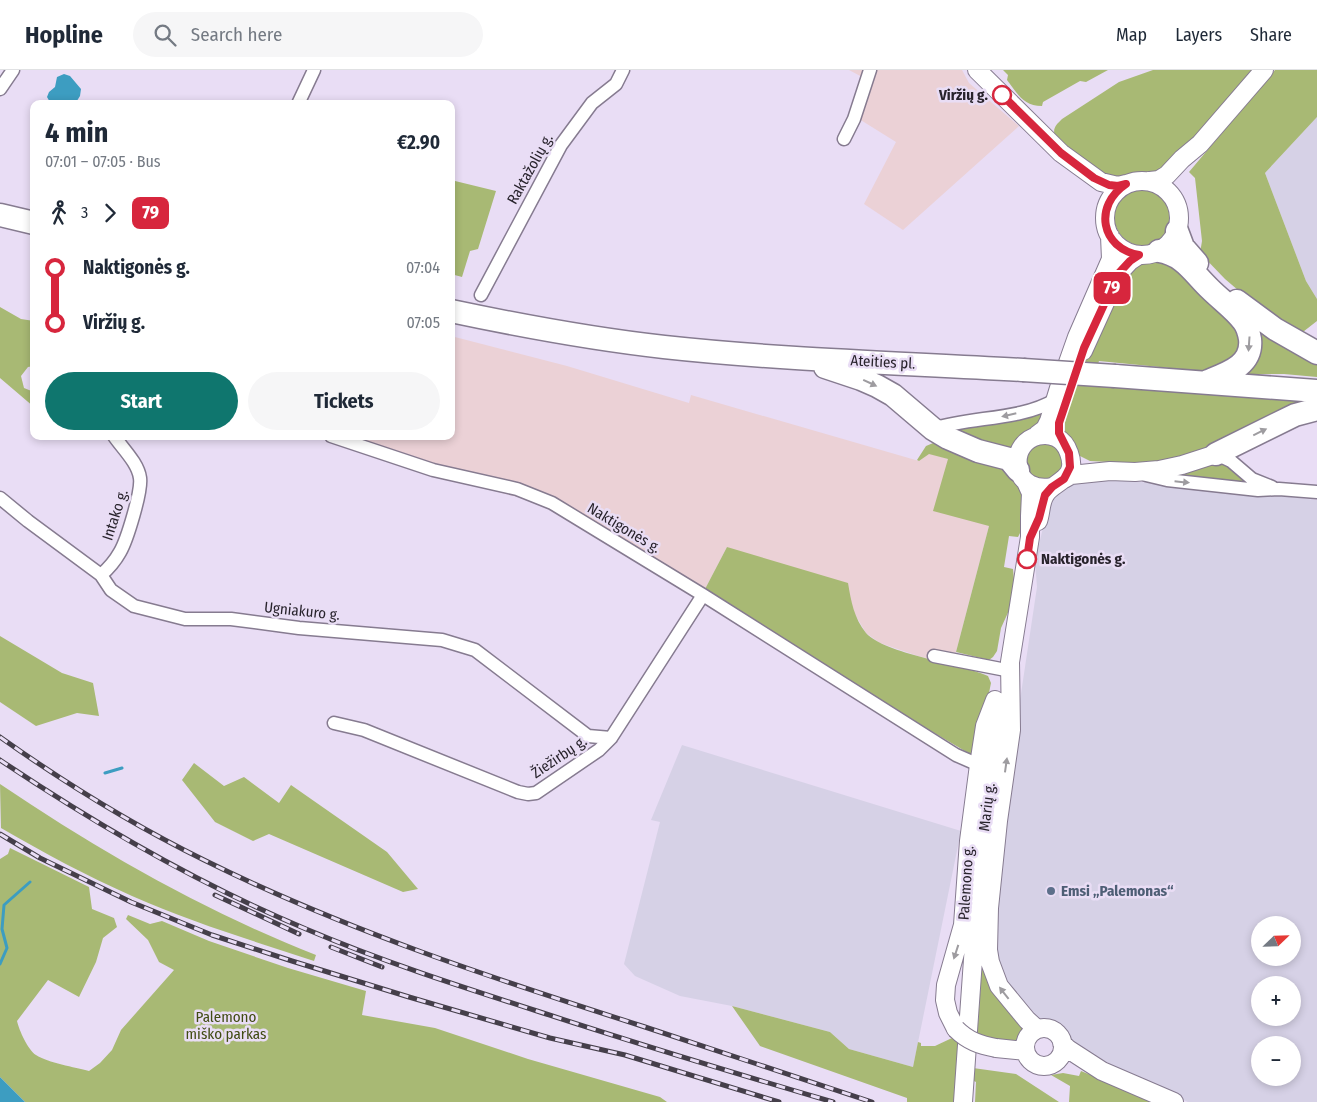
<!DOCTYPE html>
<meta charset="utf-8">
<style>
:root{--surface:#fff;--page:#f6f6f7;--text:#1f2937;--muted:#747a83;--line:#e0e1e3;--accent:#0f766e}
body{margin:0;font-family:"Fira Sans Condensed",sans-serif;background:var(--page);color:var(--text);height:100vh;display:flex;flex-direction:column;font-size:19px;white-space:nowrap}
*{box-sizing:border-box;margin:0}
p{font-size:16px;color:var(--muted)}
.icon{flex:none;width:28px;height:28px;fill:none;stroke:currentColor;stroke-width:2;stroke-linecap:round;stroke-linejoin:round}
.map{position:relative;flex:1;overflow:hidden}
.drawer{position:absolute;left:30px;top:30px;width:425px;height:340px;display:flex;flex-direction:column;background:var(--surface);border-radius:10px;box-shadow:0 2px 8px #0003}
.drawer>*{flex:none}
.badge{padding:0 10px;border-radius:8px;font-size:18px;line-height:32px}
.needle{width:32px;rotate:67deg}
.controls{position:absolute;left:1251px;top:846px;display:grid;gap:10px}
.controls a{display:grid;place-items:center;width:50px;height:50px;border-radius:50%;background:var(--surface);box-shadow:0 2px 8px #0003;font-size:25px}
.map>.badge{position:absolute;translate:-50% -50%;box-shadow:0 0 0 2px #fff}
.legs{display:flex;align-items:center;gap:8px;height:55px;padding:0 15px;font-size:16px}
.legs p{margin-inline-start:auto}
.headline{display:flex;align-items:center;justify-content:space-between;height:85px;padding:0 15px}
h1{font-size:28px;font-weight:700;line-height:38px}
.button{display:flex;gap:10px;margin-top:auto;padding:10px 15px}
.button a{flex:1;height:58px;border-radius:30px;background:var(--accent);color:#fff;font-size:20px;font-weight:700;line-height:58px;text-align:center}
.button a+a{background:var(--page);color:var(--text)}
ul{padding:0 15px;list-style:none}
li{display:flex;align-items:center;gap:18px;height:55px;font-size:19px}
li i{display:grid;place-items:center;width:8px;height:100%;margin:0 6px;background:currentColor}
li i::after{content:'';width:12px;height:12px;margin:-6px;border:4px solid;border-radius:50%;background:var(--surface)}
li p{margin-inline-start:auto}
li:first-child i{background:linear-gradient(#0000 50%,currentColor 0)}
li:last-child i{background:linear-gradient(currentColor 50%,#0000 0)}
header{display:flex;align-items:center;gap:30px;box-sizing:border-box;height:70px;padding:0 25px;background:var(--surface);border-bottom:1px solid var(--line)}
header strong{font-size:24px}
nav{display:flex;gap:28px;margin-inline-start:auto;font-size:18px}
.search{width:350px;height:45px;background:var(--page);display:flex;align-items:center;gap:12px;box-sizing:border-box;padding:0 18px;border-radius:28px;color:var(--muted);font-size:19px}
.map>svg:first-child{display:block}
</style>
<header>
<strong>Hopline</strong>
<div class="search"><svg class="icon" aria-label="search" viewBox="0 0 24 24"><circle cx="10" cy="10" r="6"/><path d="M15 15l6 6"/></svg>Search here</div>
<nav><a>Map</a><a>Layers</a><a>Share</a></nav>
</header>
<div class="map">
<svg width="1317" height="1032" viewBox="0 0 1317 1032">
<rect width="100%" height="100%" fill="#e9ddf5"/>
<!-- commercial -->
<path fill="#ebd1d6" d="M849,0H962L969,13L1019,56L903,160L864,134L896,72L851,44L864,8Z
M451,266L567,296L689,333L691,325L919,391L929,383L948,389L989,456L956,582L954,595L918,586L880,573L866,563L853,541L727,477L704,521L552,436L434,405L320,368V366H451Z"/>
<!-- industrial -->
<path fill="#d6d1e6" fill-rule="evenodd" d="M1317,47V229L1306,211L1265,103Z
M1081,408L1154,413L1317,430V1032H1188L1075,980L1061,958L1052,953H1040L1028,944L995,896L992,879L1013,677L1037,517L1035,491L1048,437L1054,424ZM1260,855H1292V888H1260ZM1260,915H1292V948H1260ZM1260,975H1292V1008H1260Z
M682,675L961,761L913,997L849,979L830,962L732,936L680,926L635,906L624,894L660,752L651,750Z"/>
<!-- green -->
<path fill="#a8b974" d="M1003,0H1108L1086,12L1080,11L1043,32L1042,36C1023,36 1018,24 1007,10L1008,5Z
M1153,0H1257L1169,101L1129,107L1121,111L1093,102L1055,66C1052,58 1057,54 1062,49L1119,12Z
M1275,0H1317V47L1265,103L1306,211L1317,229V251L1299,265L1252,232L1225,209L1200,183L1202,171L1195,108L1189,102Z
M451,110L496,121L478,179L470,181L462,207L451,204Z
M1114 146a30 30 0 1 1 60 0a30 30 0 1 1-60 0Z
M1164,188L1233,244L1243,285L1210,302L1099,291L1091,315L1317,332L1186,388L1146,394L1090,391L1078,385L1065,365V352L1071,328L1089,279L1130,202L1141,193Z
M0,237L21,249L34,251V296L28,297L21,306L24,318L34,322V337L0,308Z
M1251,252L1317,288V307L1284,304H1239Z
M1050,340L1015,385L946,360L986,355Z
M938,371L1006,392L1028,421L1024,455L1018,467L1009,466L1004,497L1013,499L1015,520L1011,536L1001,558L997,581L993,587L989,590L956,582L989,456L933,441L948,389L929,384L919,391L917,390L926,376Z
M1054,372L1068,390L1059,410L1031,408L1024,387L1032,375Z
M1218,388L1260,416L1168,406Z
M727,477L848,513C851,531 854,548 866,563C885,584 959,593 988,606L991,613L977,682L970,684L880,631L704,521Z
M0,566L62,603L93,613L99,646L77,643L36,656L0,632Z
M194,693L224,716L244,707L279,733L291,715L387,782L418,819L403,822L269,764L253,771L215,752L182,710Z
M0,714C99,781 204,841 316,885L314,891C253,871 191,852 132,826C87,806 44,783 1,758Z
M10,778L89,817L92,839L114,848L117,857L103,868L96,892L79,927L48,910L17,951C19,960 28,980 36,985C48,993 75,997 89,1001L100,993L112,980L121,960L174,900L159,892L148,870L126,849L128,845L150,854L162,851L209,871L288,898L366,921L362,945L435,958L528,989L660,1027L667,1032H25L0,1007V789L8,784Z
M983,881L1029,958L1023,963L1020,974L977,969Z
M732,936L830,962L849,979L913,997L918,972L921,973V976H935L952,968L958,972L954,1032H907V1028L760,976Z
M973,998L1016,1004L1059,1032H975L976,1012L972,1010Z
M1081,1001L1156,1032H1069L1070,1016L1051,1005L1063,1003L1079,1006Z"/>
<!-- water -->
<path fill="#3d9dc1" d="M64,4L70,6L81,19L80,26L75,34H51L47,27L49,22L55,17L57,7Z
M0,1007L25,1032H0Z"/>
<g fill="none" stroke-linecap="round" stroke-linejoin="round">
<!-- stream -->
<path stroke="#3d9dc1" stroke-width="3" d="M105,703L122,698
M0,894L7,878L2,859L4,835L30,812"/>
<defs>
<path id="street" d="M0,19L13,0
M298,34L314,0
M844,69L854,49L870,0
M481,225L561,75L592,33L616,14L623,0
M933,359C972,346 1019,351 1055,330
M331,366L433,400L517,419L552,433L703,525L956,685L979,695
M1216,384L1231,391L1252,409L1272,417
M1146,405L1167,410L1258,420L1279,419L1317,422
M0,428L28,451L101,505L111,520L134,536L185,549H231L299,558L442,570L475,580L588,666L611,668
M101,505C109,498 115,491 120,482C127,470 142,421 140,408C138,393 123,379 114,366
M934,586L1006,600
M334,653L364,660L518,722L528,724L536,723L599,680L611,668L703,525"/>
<path id="secondary" d="M977,0L1061,83L1101,112L1118,116L1126,114
M1105 148a37 37 0 1 1 74 0a37 37 0 1 1-74 0Z
M1150,111L1159,110L1167,105L1182,89L1200,74L1264,0
M1083,281L1118,204L1130,191L1139,185
M1037,365L1045,359L1049,351L1059,318L1077,267L1111,189L1110,166
M1064,409L1071,405L1110,401L1135,402L1159,400L1182,395L1216,384
M1026,412L1031,423L1030,446V467L1010,592L1011,660L998,751L989,838L988,880L990,892L999,916L1027,950L1037,959
M1038,451C1041,443 1040,433 1045,425C1053,411 1079,410 1069,383C1059,352 1013,364 1018,396C1020,414 1037,420 1052,417
M1025 977a19 19 0 1 1 38 0a19 19 0 1 1-38 0Z
M956,959L948,943L945,930L946,915L963,855L969,771L979,695L985,656L995,630
M1062,973L1068,979L1102,1001L1174,1032
M996,978L1025,981
M963,1032L979,804L988,725L1002,632"/>
<path id="highway" d="M0,145L34,153
M1177,161L1183,177L1197,193
M1159,181C1184,185 1193,203 1210,219C1221,230 1234,239 1243,251C1247,256 1249,263 1250,269C1253,295 1228,303 1208,311
M1237,231L1275,259L1317,283
M451,241C522,256 592,269 664,277C783,290 903,293 1023,300
M825,297L861,309L877,316L893,325L933,359L948,368L978,381L1009,389L1018,400
M1115,306L1317,321
M1216,384L1295,345L1317,339"/>
</defs>
<!-- street casing -->
<use href="#street" stroke="#867b90" stroke-width="15"/>
<!-- secondary casing -->
<use href="#secondary" stroke="#867b90" stroke-width="20"/>
<!-- highway casing -->
<use href="#highway" stroke="#867b90" stroke-width="25"/>
<!-- street -->
<use href="#street" stroke="#fff" stroke-width="12"/>
<!-- secondary -->
<use href="#secondary" stroke="#fff" stroke-width="18"/>
<!-- highway -->
<use href="#highway" stroke="#fff" stroke-width="22"/>
<defs>
<path id="rail" d="M0,667C65,713 133,755 204,790C345,860 495,909 645,957C721,982 796,1007 872,1032
M0,690C97,755 198,814 306,859C381,891 459,916 537,941C635,973 734,1003 833,1032
M0,764L40,788L131,832L212,865L292,891L409,927L550,968L625,985L779,1032
M215,825L299,864
M331,877L382,897"/>
</defs>
<!-- rail casing -->
<use href="#rail" stroke="#453f4a" stroke-width="5"/>
<!-- rail -->
<use href="#rail" stroke="#e9ddf5" stroke-width="3" stroke-dasharray="9" stroke-linecap="butt"/>
<defs>
<path id="secondary-bridge" d="M956,959C968,971 980,975 996,978"/>
<path id="highway-bridge" d="M1023,300L1115,306"/>
</defs>
<!-- secondary-bridge casing -->
<use href="#secondary-bridge" stroke="#867b90" stroke-width="20" stroke-linecap="butt"/>
<!-- highway-bridge casing -->
<use href="#highway-bridge" stroke="#867b90" stroke-width="25" stroke-linecap="butt"/>
<!-- secondary-bridge -->
<use href="#secondary-bridge" stroke="#fff" stroke-width="18"/>
<!-- highway-bridge -->
<use href="#highway-bridge" stroke="#fff" stroke-width="22"/>
</g>
<!-- one-way arrows -->
<defs><path id="oneway-solid" d="M-6-.8H1V-3.2L6.5 0L1 3.2V.8H-6Z" transform="scale(1.25)"/></defs>
<g fill="#9e9ca0">
<use href="#oneway-solid" transform="translate(1249 274) rotate(94)"/>
<use href="#oneway-solid" transform="translate(870 313) rotate(25)"/>
<use href="#oneway-solid" transform="translate(1009 345) rotate(167)"/>
<use href="#oneway-solid" transform="translate(1260 362) rotate(-26)"/>
<use href="#oneway-solid" transform="translate(1182 412) rotate(6)"/>
<use href="#oneway-solid" transform="translate(1006 695) rotate(-82)"/>
<use href="#oneway-solid" transform="translate(956 882) rotate(108)"/>
<use href="#oneway-solid" transform="translate(1004 923) rotate(-128)"/>
</g>
<g fill="none" stroke-linecap="round" stroke-linejoin="round">
<defs>
<path id="line-1" d="M1002,25L1061,83L1094,108L1109,115L1118,116L1126,114C1093,136 1101,178 1139,185L1130,191L1118,204L1084,278L1059,353V363L1069,383L1070,397L1064,409L1052,417L1045,425L1039,448L1030,468L1027,489"/>
</defs>
<!-- line-1 casing -->
<use href="#line-1" stroke="#fff" stroke-width="11"/>
<!-- line-1 -->
<use href="#line-1" stroke="#d7263d" stroke-width="8"/>
</g>
<!-- markers -->
<g fill="#fff" stroke="#d7263d" stroke-width="2.5">
<circle cx="1002" cy="25" r="9"/>
<circle cx="1027" cy="489" r="9"/>
</g>
<circle fill="#5c6f8a" stroke="#e9ddf5" stroke-width="2" cx="1051" cy="821" r="5"/>
<g text-anchor="middle" stroke-width="5" stroke-linejoin="round" paint-order="stroke">
<!-- stop labels -->
<g font-size="15" font-weight="bold" fill="#28232c" stroke="#e9ddf5" text-anchor="end">
<text x="988" y="30">Viržių g.</text>
<text x="1041" y="494" text-anchor="start">Naktigonės g.</text>
</g>
<!-- street labels -->
<g font-size="15" fill="#28232c" stroke="#e9ddf5">
<text transform="translate(530 99) rotate(-61)" y="5">Raktažolių g.</text>
<text transform="translate(883 292) rotate(3)" y="5">Ateities pl.</text>
<text transform="translate(115 445) rotate(-72)" y="5">Intako g.</text>
<text transform="translate(624 458) rotate(31)" y="5">Naktigonės g.</text>
<text transform="translate(302 541) rotate(6)" y="5">Ugniakuro g.</text>
<text transform="translate(559 687) rotate(-34)" y="5">Žiežirbų g.</text>
<text transform="translate(987 737) rotate(-83)" y="5">Marių g.</text>
<text transform="translate(966 813) rotate(-86)" y="5">Palemono g.</text>
</g>
<!-- service labels -->
<g font-size="15" font-weight="bold" fill="#4e5e75" stroke="#e9ddf5" text-anchor="start">
<text x="1061" y="826">Emsi „Palemonas“</text>
</g>
<!-- park labels -->
<g font-size="15" fill="#404b12" stroke="#e9ddf5">
<text x="226" y="952">Palemono<tspan x="226" dy="17">miško parkas</tspan></text>
</g>
</g>
</svg>
<div class="controls">
<a><svg class="needle" viewBox="-14 -14 28 28"><path d="M0-13l5 13h-10z" fill="#e53935"/><path d="M0 13l5-13h-10z" fill="#747a83"/></svg></a>
<a>+</a>
<a>−</a>
</div>
<b class="badge" style="left:1112px;top:218px;background:#d7263d;color:#fff">79</b>
<section class="drawer">
<div class="headline"><div><h1>4 min</h1><p>07:01 – 07:05 · Bus</p></div><b>€2.90</b></div>
<div class="legs"><svg class="icon" aria-label="walk" viewBox="0 0 24 24"><circle cx="13" cy="4" r="2"/><path d="M13 8l-2 6 4 7M11 14l-3 7M7 12l3-4h3l4 4"/></svg>3<svg class="icon" aria-label="forward" viewBox="0 0 24 24"><path d="M9 5l7 7-7 7"/></svg><b class="badge" style="background:#d7263d;color:#fff">79</b></div>
<ul>
<li><i style="color:#d7263d"></i><b>Naktigonės g.</b><p>07:04</p></li>
<li><i style="color:#d7263d"></i><b>Viržių g.</b><p>07:05</p></li>
</ul>
<div class="button"><a>Start</a><a>Tickets</a></div>
</section>
</div>
